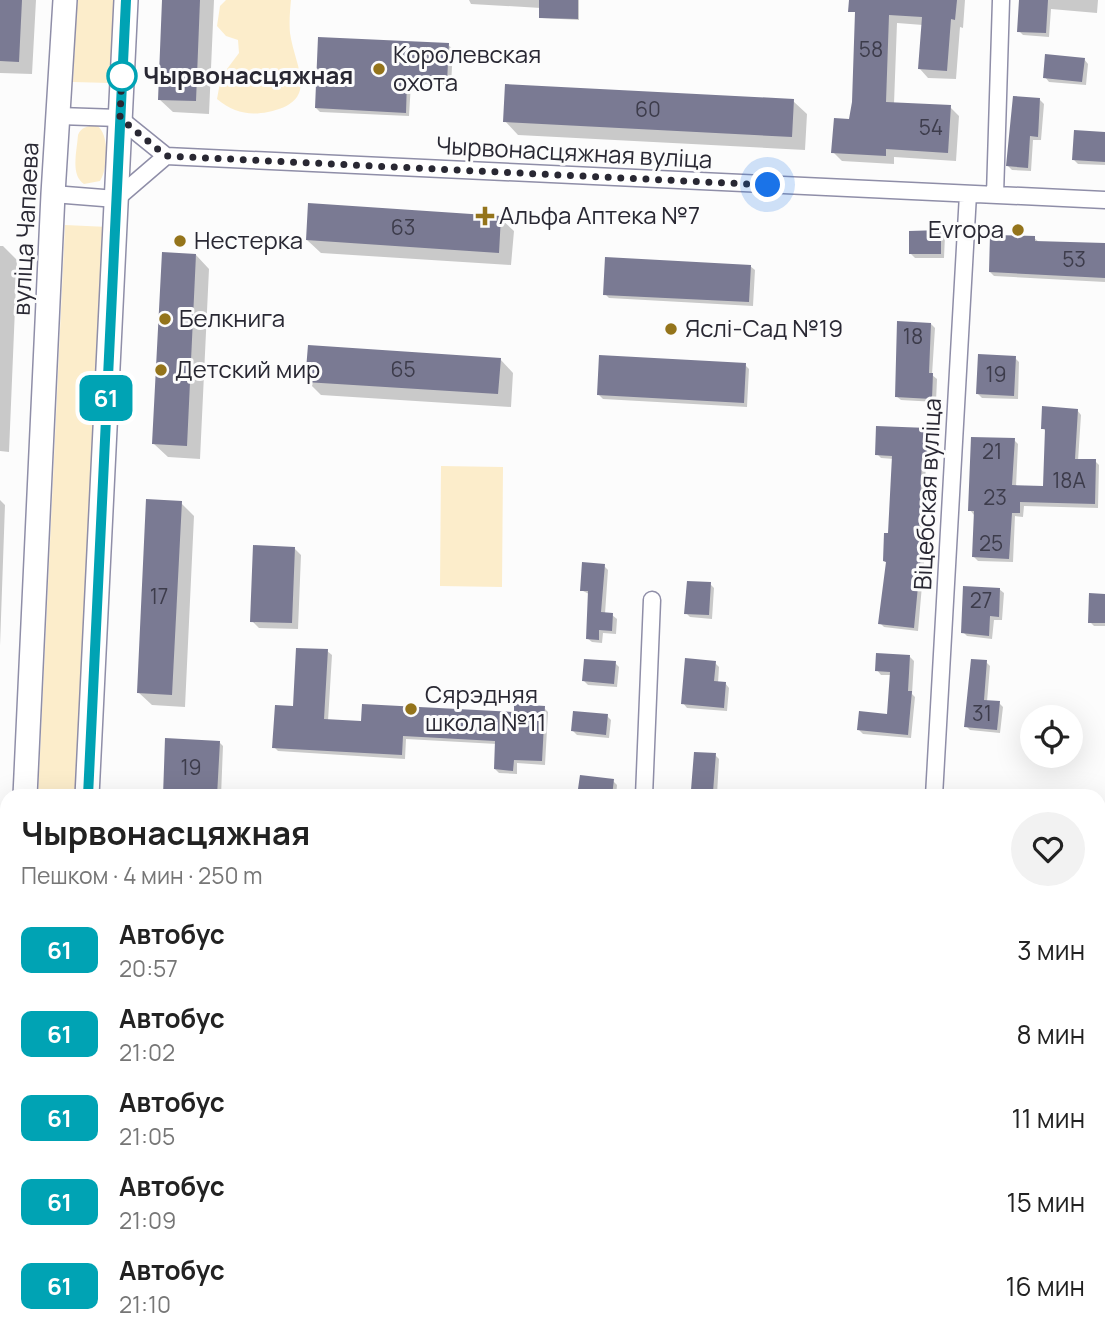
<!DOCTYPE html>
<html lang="ru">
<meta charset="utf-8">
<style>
:root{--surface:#fff;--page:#f2f2f2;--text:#222;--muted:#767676}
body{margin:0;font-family:Manrope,sans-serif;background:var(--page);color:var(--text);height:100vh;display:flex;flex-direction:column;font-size:26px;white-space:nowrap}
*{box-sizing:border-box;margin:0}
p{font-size:23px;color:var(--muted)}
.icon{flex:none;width:38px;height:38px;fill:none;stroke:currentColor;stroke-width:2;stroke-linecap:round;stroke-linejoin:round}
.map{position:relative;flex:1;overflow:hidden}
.panel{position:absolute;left:0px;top:789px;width:1106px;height:555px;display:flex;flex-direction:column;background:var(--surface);border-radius:21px 21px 0 0;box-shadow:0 7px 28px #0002}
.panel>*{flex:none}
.badge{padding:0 14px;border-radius:10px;font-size:24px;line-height:46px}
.fabs{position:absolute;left:1020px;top:705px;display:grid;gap:14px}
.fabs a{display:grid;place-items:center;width:63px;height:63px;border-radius:50%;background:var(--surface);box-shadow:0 7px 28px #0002;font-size:35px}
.you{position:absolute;width:35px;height:35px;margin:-18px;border:5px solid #fff;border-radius:50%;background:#1a73e8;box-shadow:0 0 0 10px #1a73e833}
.map>.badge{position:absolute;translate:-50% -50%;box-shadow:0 0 0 4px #fff}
.round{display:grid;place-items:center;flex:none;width:74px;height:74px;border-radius:37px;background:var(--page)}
.summary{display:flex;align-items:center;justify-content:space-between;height:119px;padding:0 21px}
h1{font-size:33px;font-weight:700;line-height:52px}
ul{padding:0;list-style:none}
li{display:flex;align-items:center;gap:21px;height:84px;padding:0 21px}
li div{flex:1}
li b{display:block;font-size:26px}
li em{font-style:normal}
li .badge{min-width:77px;font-weight:700;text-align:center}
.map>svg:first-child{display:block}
</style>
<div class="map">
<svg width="1105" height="1343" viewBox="0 0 1105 1343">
<rect width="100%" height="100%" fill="#fcfcfc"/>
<!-- green -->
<path fill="#fcedcb" d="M77,0H114L110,83L73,82Z
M226,0H291C290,10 289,23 290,33C295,68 321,101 268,112C248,116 233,112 217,99L221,77L239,53L238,40L226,36L217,26L220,6Z
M96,125C110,132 108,169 100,181L84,184C70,175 77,151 78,135C81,127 88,126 96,125Z
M65,225L108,227L80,796H38Z
M441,466L503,467L502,587L440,586Z"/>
<!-- shadow -->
<path fill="#0003" d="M0,0H36L32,74L0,73Z
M164,0H214L209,114L173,112L159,99Z
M469,0H579V20L542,18L541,8L471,4Z
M857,0H965L963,28L960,27L956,79L928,78L920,69L923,25L897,23L894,104L950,107L959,116L956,161L894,157V164L842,161L833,152L851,121L854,102Z
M1021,0H1098L1097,13L1051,9L1049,37L1023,35L1019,31Z
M448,45L453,49L451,85L411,83L409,116L320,112L316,108Z
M1084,59L1088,64L1086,85L1049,82L1045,77Z
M1040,100L1044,104L1041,140H1033L1031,171L1012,170L1008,166Z
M793,101L807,114L805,150L518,135L505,121Z
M1105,134V165L1078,164L1074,160Z
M500,218L514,231L511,265L321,253L307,240Z
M940,232L945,236L944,258H915L911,254Z
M1034,238L1039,242L1105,245V282L994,276L990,272Z
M0,246H3L17,260L9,452L0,451Z
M196,255L209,269L200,459L168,457L154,444Z
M750,266L755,270L753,306L609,298L605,294Z
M931,324L935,328L932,375L937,379L936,402L901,400L896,396Z
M1015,358L1019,362L1018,399L982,398L978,394Z
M500,359L513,373L511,407L321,395L307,381Z
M745,365L749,369L747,407L603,399L599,395Z
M1077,410L1081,415L1078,461H1095L1099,465L1098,508L1024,506L1023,517L1015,516L1013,562L978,561L974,557V515L970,510L1014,440L1018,444L1016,487L1045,488L1047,432L1042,428Z
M928,430L932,434L931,461H926L923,537L926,540L918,631L884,627L880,623L887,563L885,561L890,534L894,459L881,458L877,454Z
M0,500L5,505L0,646Z
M181,503L194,516L185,707L152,705L138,692Z
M294,548L301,555L298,629L259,628L252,621Z
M604,566L608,570L605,614L612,615L617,619L616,634L603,633L602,643L592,642L587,638L589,594L581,590Z
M710,584L714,588L712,619L690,617L686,613Z
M999,589L1004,593L1002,620H994L992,639L967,636L963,632Z
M1105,596V626H1094L1090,622Z
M327,651L332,655L328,721L363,723L515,714L544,708L548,712L545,765L517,763V774L499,773L495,769L497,744L406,739L405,759L278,751L274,747Z
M910,657L914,661L912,694L915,697L911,738L863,734L859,730L888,715L892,675H881L877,670Z
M986,662L990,666L987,702L999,703L1003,707L1000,733L970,730L966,726Z
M615,663L619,667L617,687L588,685L584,681Z
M715,663L719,667L718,683H725L729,688L727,711L687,708L683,703Z
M607,716L611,720L609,738L577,735L573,731Z
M167,740L219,742L223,746L221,796H165Z
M715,755L719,759L717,795L697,794L693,790Z
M581,777L613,781L617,785L616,796H579Z
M815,792L857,796H814Z
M763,794L785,796H763Z
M1099,817L1105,818V848L1103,842H1099Z
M1099,915H1105V945H1099Z
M101,1337H152V1343H101Z
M844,1337H870V1343H843Z
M940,1337H981L980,1343H940Z"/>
<!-- building -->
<path fill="#7a7a93" d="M0,0H22L19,62L0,61Z
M162,0H200L196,101L158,100Z
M539,0H578V19L539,18Z
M849,0H957L955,20L951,19L947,71L918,69L922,17L889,15L886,102L951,105L948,153L886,149V156L831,153L834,118L849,119L852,102L855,12H848Z
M1019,0H1048L1046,33L1017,32Z
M318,37L449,43L447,82L407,80L406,113L315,108Z
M1045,54L1085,58L1082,82L1043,78Z
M505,84L794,99L792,137L503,122Z
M1013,96L1040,98L1038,137L1030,136L1028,168L1006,166Z
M1074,130L1105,132V162L1072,160Z
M308,203L501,216L499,253L306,240Z
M941,230V254H909V231Z
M990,235L1035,236V241L1105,243V278L989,272Z
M162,252L196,254L187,446L152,444Z
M605,257L751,265L749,302L603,295Z
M897,321L931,323L929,373H933L932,399L895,397Z
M308,345L501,358L498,394L305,382Z
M978,354L1016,356L1014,396L976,394Z
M599,355L746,363L744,403L597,395Z
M1042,406L1078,409L1075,459H1096L1095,504L1020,502V513H1012L1009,559L972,557L974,511H968L971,437L1015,438L1012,485L1043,486L1045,429H1041Z
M876,426L928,428L927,457H922L919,534H923L914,628L878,624L886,562L883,561L884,533H888L892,456L875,455Z
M146,499L182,501L172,695L137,693Z
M253,545L295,547L292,623L250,622Z
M582,562L605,564L601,612L613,613L612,631L599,630V640L586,639L588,591H580Z
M687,581L711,582L709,615L684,614Z
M963,586L1000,588L999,617L990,616L989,636L961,633Z
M1089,593L1105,594V623H1088Z
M296,648L328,649L324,719L361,721L362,704L514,712V704L545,706L542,761L514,760L513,771L494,769L495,741L403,736L402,755L272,748L275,705L293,706Z
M876,653L910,655L908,691H912L908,735L857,730L859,711L887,714L890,672L875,671Z
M685,658L716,661L714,681L726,682L724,708L681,704Z
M584,659L616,661L614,684L582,681Z
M971,659L987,660L984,700L1000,701L997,730L964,727Z
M573,711L608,714L606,735L571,731Z
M165,738L220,741L217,796H163Z
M694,752L716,753L713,792L691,790Z
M580,775L614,779L612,796H577Z"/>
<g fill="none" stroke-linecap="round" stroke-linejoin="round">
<defs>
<path id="street" d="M59,116L119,118L166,156
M166,156L1105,200
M53,194L116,199L166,156
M995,195L1001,0
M644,796L652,600
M934,796L968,194
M1099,870H1105
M914,1343V1337"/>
<path id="secondary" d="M25,796L53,194L65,0
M87,796L126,0
M0,1237L7,1120
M55,1343L56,1337"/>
</defs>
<!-- street casing -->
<use href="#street" stroke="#8f8ea8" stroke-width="19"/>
<!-- secondary casing -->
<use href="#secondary" stroke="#8f8ea8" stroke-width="26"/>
<!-- street -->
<use href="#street" stroke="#fff" stroke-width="16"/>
<!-- secondary -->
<use href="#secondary" stroke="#fff" stroke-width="23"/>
</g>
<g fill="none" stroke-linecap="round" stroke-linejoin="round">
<defs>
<path id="line" d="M88,796L126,0"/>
</defs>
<!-- line casing -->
<use href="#line" stroke="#fff" stroke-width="16"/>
<!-- line -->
<use href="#line" stroke="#00a3b4" stroke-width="10"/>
<!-- walk -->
<path stroke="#292833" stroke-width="7" stroke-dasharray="0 12.6" d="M122,76V71L120,118L166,156L768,185"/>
</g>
<!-- markers -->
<g fill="#94741b" stroke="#fcfcfc" stroke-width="2.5">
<circle cx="379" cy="69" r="7"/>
<path d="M481.5 205.5h7v7h7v7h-7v7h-7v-7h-7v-7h7z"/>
<circle cx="1018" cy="230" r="7"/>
<circle cx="180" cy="241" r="7"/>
<circle cx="165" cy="319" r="7"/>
<circle cx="671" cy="329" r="7"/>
<circle cx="161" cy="370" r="7"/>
<circle cx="411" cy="709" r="7"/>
</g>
<circle fill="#fff" stroke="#00a3b4" stroke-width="3.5" cx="122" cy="76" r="14"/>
<g text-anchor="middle" stroke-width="6" stroke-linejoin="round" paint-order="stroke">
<!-- number labels -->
<g font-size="21" fill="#3d3c4b">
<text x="871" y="57">58</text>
<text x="648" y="117">60</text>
<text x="931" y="135">54</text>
<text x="403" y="235">63</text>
<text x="1074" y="267">53</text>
<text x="913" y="344">18</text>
<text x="403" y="377">65</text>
<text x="996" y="382">19</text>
<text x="992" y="459">21</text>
<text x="1069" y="488">18А</text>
<text x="995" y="505">23</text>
<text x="991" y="551">25</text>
<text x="159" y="604">17</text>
<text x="981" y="608">27</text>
<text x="982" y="721">31</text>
<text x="191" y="775">19</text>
</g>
<!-- poi labels -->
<g font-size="24" fill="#292833" stroke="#fcfcfc" text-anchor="start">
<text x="393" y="63">Королевская<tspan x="393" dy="28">охота</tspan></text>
<text x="499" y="224">Альфа Аптека №7</text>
<text x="1004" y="238" text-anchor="end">Evropa</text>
<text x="194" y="249">Нестерка</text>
<text x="179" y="327">Белкнига</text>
<text x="685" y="337">Яслі-Сад №19</text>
<text x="175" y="378">Детский мир</text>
<text x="425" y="703">Сярэдняя<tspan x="425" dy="28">школа №11</tspan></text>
</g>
<!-- stop labels -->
<g font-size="24" font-weight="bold" fill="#292833" stroke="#fcfcfc" text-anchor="start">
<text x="143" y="84">Чырвонасцяжная</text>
</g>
<!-- street labels -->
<g font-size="24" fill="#292833" stroke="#fcfcfc">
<text transform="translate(574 153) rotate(3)" y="8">Чырвонасцяжная вуліца</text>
<text transform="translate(26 229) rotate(-87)" y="8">вуліца Чапаева</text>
<text transform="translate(928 494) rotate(-87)" y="8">Віцебская вуліца</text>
</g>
</g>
</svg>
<div class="fabs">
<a><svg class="icon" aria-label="locate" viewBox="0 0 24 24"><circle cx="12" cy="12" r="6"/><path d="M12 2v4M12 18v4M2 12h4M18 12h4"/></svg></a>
</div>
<div class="you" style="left:768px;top:185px"></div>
<b class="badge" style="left:106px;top:398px;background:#00a3b4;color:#fff">61</b>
<section class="panel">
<div class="summary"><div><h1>Чырвонасцяжная</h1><p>Пешком · 4 мин · 250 m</p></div><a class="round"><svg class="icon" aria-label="heart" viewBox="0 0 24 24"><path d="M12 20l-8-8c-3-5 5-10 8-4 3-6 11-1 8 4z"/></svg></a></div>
<ul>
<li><span class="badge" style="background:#00a3b4;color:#fff">61</span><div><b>Автобус</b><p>20:57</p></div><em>3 мин</em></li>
<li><span class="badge" style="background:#00a3b4;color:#fff">61</span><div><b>Автобус</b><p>21:02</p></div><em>8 мин</em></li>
<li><span class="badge" style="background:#00a3b4;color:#fff">61</span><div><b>Автобус</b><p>21:05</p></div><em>11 мин</em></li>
<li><span class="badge" style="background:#00a3b4;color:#fff">61</span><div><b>Автобус</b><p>21:09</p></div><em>15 мин</em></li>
<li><span class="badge" style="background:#00a3b4;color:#fff">61</span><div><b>Автобус</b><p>21:10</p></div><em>16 мин</em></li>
</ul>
</section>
</div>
